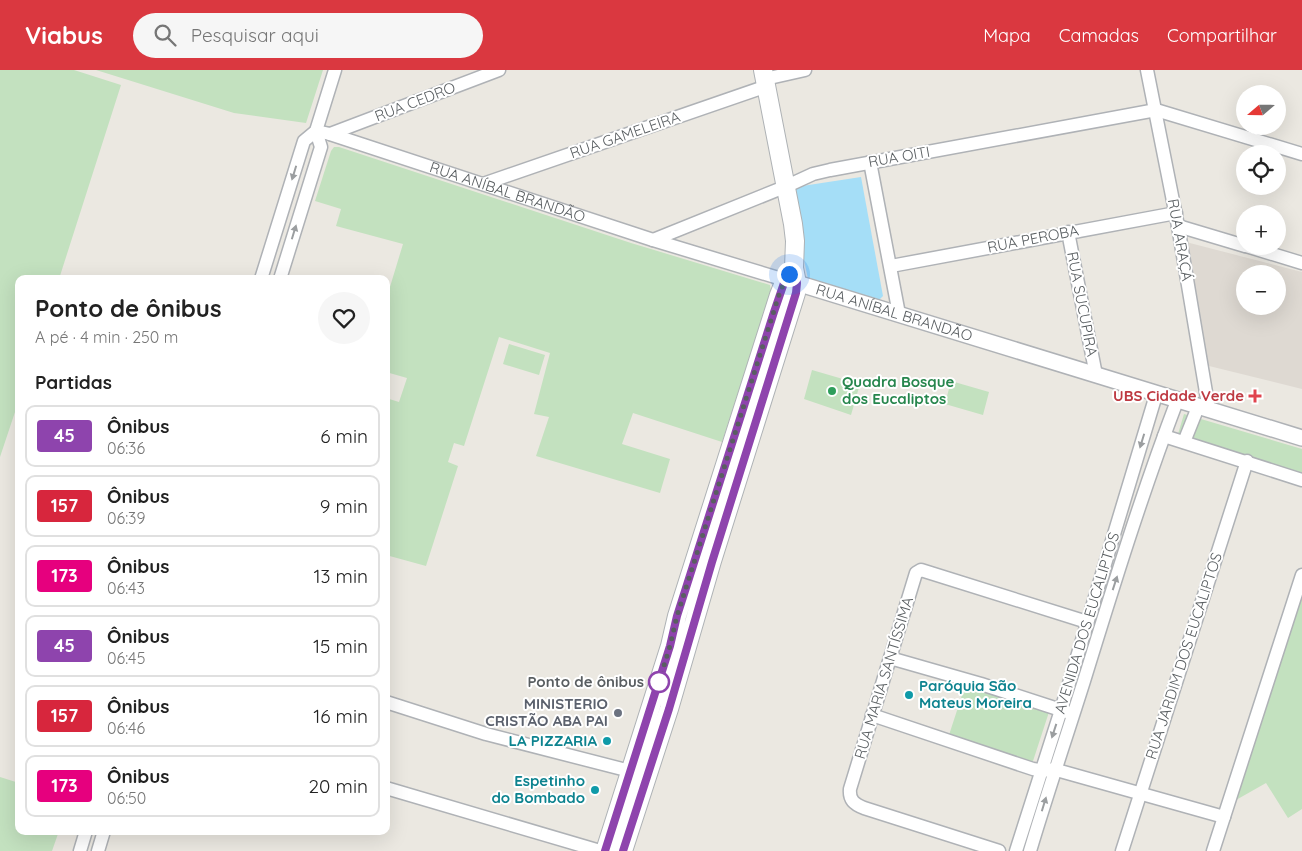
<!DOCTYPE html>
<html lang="pt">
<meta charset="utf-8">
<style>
:root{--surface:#fff;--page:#f6f6f6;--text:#222;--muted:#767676;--line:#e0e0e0;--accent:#da3840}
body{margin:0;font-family:Quicksand,sans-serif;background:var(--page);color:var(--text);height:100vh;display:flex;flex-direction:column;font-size:19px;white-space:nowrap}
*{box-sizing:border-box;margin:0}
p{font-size:16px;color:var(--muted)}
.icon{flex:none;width:28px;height:28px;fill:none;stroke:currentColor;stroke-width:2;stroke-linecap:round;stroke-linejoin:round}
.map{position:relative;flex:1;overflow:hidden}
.sheet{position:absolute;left:15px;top:205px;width:375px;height:560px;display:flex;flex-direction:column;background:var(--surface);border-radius:10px;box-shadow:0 5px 20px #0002}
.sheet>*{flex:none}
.badge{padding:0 10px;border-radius:4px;font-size:18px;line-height:32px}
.needle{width:32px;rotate:250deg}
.controls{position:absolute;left:1236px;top:15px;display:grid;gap:10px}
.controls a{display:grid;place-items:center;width:50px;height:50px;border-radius:50%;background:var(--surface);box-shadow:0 5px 20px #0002;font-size:25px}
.you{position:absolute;width:25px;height:25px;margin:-12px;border:4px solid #fff;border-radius:50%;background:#1a73e8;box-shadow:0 0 0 8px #1a73e833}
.map>.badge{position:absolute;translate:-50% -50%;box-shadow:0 0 0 2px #fff}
h2{padding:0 20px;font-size:19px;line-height:45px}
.round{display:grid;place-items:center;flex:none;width:52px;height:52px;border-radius:26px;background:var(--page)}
.head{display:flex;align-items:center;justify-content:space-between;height:85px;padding:0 20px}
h1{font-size:24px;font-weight:800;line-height:38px}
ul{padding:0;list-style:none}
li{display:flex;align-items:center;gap:15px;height:62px;margin:0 10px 8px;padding:0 10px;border:2px solid var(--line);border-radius:10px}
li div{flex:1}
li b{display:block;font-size:19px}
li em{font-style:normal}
li .badge{min-width:55px;font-weight:700;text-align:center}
header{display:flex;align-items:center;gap:30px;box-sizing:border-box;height:70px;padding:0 25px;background:var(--accent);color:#fff}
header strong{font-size:24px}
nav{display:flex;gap:28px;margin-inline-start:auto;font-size:18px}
.search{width:350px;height:45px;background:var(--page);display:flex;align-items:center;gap:12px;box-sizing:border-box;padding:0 18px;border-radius:28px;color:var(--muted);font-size:19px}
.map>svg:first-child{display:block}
</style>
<header>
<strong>Viabus</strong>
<div class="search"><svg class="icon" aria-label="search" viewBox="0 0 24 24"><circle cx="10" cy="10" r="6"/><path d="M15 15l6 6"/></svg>Pesquisar aqui</div>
<nav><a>Mapa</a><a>Camadas</a><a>Compartilhar</a></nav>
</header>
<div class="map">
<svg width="1302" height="781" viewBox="0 0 1302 781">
<rect width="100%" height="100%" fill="#ebe8e1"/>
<!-- education -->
<path fill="#ded9d2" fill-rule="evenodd" d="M1182,171L1302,202V319L1205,295ZM1245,204H1278V236H1245Z"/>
<!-- green -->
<path fill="#c3e1bf" d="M0,0H74L121,15L59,209H19V330L0,387Z
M96,0H323L306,53L234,43Z
M334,77H339L631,173L770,215L771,221L722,372L633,343L622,374L670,389L660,423L536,386L549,347L534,344L550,283L499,267L464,376L454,373L448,392L458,396L426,496L386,485V328L399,332L407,308L386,302V230L403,174L336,156L341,139L315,131L331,81Z
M509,274L545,285L539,305L503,294Z
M812,300L860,314L851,345L804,329Z
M951,311L989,322L983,345L945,334Z
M1184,344L1302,379V405L1178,364Z
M1302,519V739L1288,748L1266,713L1236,730Z
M965,616L1043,639L1049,642L1033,691L1030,692L949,665Z
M0,707L19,713V761H59L52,781H0Z"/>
<!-- water -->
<path fill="#a5def7" d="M861,107L883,226L879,230L808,209L789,118Z"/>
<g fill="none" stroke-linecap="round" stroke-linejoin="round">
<defs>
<g id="minor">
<path d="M1147,0L1178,156L1209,340"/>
<path d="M765,9L805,0"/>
<path id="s1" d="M316,61L330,64L653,170L785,210"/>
<path d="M330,64L499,0"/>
<path d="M870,92L899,244"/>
<path d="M483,114L767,16"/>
<path d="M1178,156L1245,176"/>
<path d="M1068,162L1096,305"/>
<path d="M653,170L787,116L813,104L830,100L1156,40L1302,84"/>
<path d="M1246,176L1302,193"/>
<path d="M891,196L1176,143"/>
<path d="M261,209L304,71L316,61L335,0"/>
<path d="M280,209L321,77L316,61"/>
<path d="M1164,366L1302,410"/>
<path d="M1184,372L1198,337"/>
<path d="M890,588L981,614L1067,642"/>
<path d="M386,632L486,664L630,701"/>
<path d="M872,645L1033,699L1044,701L1053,699L1224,747"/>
<path d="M386,718L600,781"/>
<path d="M80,781L86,761"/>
<path d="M98,781L104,761"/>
<path d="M999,781L864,738C854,734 849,730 850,719L916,503L921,500L1087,552"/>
<path d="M1016,781L1061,640L1156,325"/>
<path d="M1030,781C1047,724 1066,668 1084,611C1113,517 1142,423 1177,331"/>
<path d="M1122,781L1247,391"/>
<path d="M1213,781L1302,505"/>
</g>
<g id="tertiary">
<path id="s2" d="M787,210L1302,368"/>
</g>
<path id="secondary" d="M605,781L670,576L677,546L779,225L785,210L794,198
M623,781L669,639L712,491L796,223L797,213L794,198L795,171L793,154L763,0"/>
</defs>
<!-- minor casing -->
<use href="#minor" stroke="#afb2b6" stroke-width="15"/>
<!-- tertiary casing -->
<use href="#tertiary" stroke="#afb2b6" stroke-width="18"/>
<!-- secondary casing -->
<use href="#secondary" stroke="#aeb2b5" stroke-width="20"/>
<!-- minor -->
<use href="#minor" stroke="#fff" stroke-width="12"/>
<!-- tertiary -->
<use href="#tertiary" stroke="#fff" stroke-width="15"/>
<!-- secondary -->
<use href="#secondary" stroke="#fff" stroke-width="18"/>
</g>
<!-- one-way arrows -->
<defs><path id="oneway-solid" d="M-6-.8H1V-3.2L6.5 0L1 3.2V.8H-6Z" transform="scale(1.25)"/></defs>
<g fill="#9b9ea0">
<use href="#oneway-solid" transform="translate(294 103) rotate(107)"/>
<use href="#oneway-solid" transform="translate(294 162) rotate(-73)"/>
<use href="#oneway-solid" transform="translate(1142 371) rotate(107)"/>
<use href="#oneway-solid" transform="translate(1115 513) rotate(-72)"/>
<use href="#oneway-solid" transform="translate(1054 661) rotate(108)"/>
<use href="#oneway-solid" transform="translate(1044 734) rotate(-73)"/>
</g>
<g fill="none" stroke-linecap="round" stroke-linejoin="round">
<defs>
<path id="line" d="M605,781L670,576L677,546L774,242L785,210L794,198L797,213L796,223L712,492L669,639L623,781"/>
</defs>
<!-- line casing -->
<use href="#line" stroke="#fff" stroke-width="11"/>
<!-- line -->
<use href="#line" stroke="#8e44ad" stroke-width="8"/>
<!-- walk -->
<path stroke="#595e61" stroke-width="5" stroke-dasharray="0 9" d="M659,612L670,576L677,546L779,225L785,210L789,204"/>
</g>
<!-- markers -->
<circle fill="#2e9e5b" stroke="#fff" stroke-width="2" cx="832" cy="321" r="5"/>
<path fill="#e0444e" stroke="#fff" stroke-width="2" d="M1252.5 318.5h5v5h5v5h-5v5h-5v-5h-5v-5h5z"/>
<circle fill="#fff" stroke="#8e44ad" stroke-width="2.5" cx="659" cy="612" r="10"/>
<g fill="#0f9aa8" stroke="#fff" stroke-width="2">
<circle cx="909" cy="625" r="5"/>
<circle cx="607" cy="671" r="5"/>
<circle cx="595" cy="720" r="5"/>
</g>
<circle fill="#6b7280" stroke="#fff" stroke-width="2" cx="618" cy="643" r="5"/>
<g text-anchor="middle" stroke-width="4" stroke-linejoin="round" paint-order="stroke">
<!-- street labels -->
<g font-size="15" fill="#595e61" stroke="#fff">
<text transform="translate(415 32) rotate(-21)" y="5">RUA CEDRO</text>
<text transform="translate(625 65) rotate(-19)" y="5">RUA GAMELEIRA</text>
<text transform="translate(899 87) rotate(-10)" y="5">RUA OITI</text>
<text dy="5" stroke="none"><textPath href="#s1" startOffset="201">RUA ANÍBAL BRANDÃO</textPath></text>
<text transform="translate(1033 169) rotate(-11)" y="5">RUA PEROBA</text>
<text transform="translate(1180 170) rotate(80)" y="5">RUA ARAÇÁ</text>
<text transform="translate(1082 234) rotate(79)" y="5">RUA SUCUPIRA</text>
<text dy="5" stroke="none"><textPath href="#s2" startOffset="112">RUA ANÍBAL BRANDÃO</textPath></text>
<text transform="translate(1087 553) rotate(-73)" y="5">AVENIDA DOS EUCALIPTOS</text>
<text transform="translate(1184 586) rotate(-72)" y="5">RUA JARDIM DOS EUCALIPTOS</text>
<text transform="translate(884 608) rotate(-73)" y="5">RUA MARIA SANTÍSSIMA</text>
</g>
<!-- leisure labels -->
<g font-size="15" font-weight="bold" fill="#27864d" stroke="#fff" text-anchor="start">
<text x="842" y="317">Quadra Bosque<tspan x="842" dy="17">dos Eucaliptos</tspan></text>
</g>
<!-- health labels -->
<g font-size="15" font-weight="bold" fill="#be3a42" stroke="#fff" text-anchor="end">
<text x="1244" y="331">UBS Cidade Verde</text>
</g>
<!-- stop labels -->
<g font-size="15" font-weight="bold" fill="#595e61" stroke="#fff" text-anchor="end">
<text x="644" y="617">Ponto de ônibus</text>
</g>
<!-- culture labels -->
<g font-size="15" font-weight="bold" fill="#0d838f" stroke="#fff" text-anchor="end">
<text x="919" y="621" text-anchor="start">Paróquia São<tspan x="919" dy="17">Mateus Moreira</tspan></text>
<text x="597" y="676">LA PIZZARIA</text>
<text x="585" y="716">Espetinho<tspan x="585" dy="17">do Bombado</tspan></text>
</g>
<!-- worship labels -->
<g font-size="15" font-weight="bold" fill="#5b616d" stroke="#fff" text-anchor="end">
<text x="608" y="639">MINISTERIO<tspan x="608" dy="17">CRISTÃO ABA PAI</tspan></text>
</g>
</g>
</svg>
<div class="controls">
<a><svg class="needle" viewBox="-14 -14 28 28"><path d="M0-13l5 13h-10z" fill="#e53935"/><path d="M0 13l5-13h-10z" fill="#767676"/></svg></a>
<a><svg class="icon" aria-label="locate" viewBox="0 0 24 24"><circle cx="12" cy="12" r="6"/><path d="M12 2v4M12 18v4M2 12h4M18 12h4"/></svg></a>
<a>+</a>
<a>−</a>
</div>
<div class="you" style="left:789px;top:204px"></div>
<section class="sheet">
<div class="head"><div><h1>Ponto de ônibus</h1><p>A pé · 4 min · 250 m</p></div><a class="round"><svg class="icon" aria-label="heart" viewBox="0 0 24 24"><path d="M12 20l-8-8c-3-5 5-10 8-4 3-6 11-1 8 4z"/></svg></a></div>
<h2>Partidas</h2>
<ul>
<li><span class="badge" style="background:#8e44ad;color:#fff">45</span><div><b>Ônibus</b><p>06:36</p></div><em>6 min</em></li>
<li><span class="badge" style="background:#d7263d;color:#fff">157</span><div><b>Ônibus</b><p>06:39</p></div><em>9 min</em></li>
<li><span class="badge" style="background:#e6007e;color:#fff">173</span><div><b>Ônibus</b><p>06:43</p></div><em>13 min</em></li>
<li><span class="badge" style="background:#8e44ad;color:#fff">45</span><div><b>Ônibus</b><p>06:45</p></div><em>15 min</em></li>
<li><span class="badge" style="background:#d7263d;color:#fff">157</span><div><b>Ônibus</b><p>06:46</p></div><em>16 min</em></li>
<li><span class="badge" style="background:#e6007e;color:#fff">173</span><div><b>Ônibus</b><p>06:50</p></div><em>20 min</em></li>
</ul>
</section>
</div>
